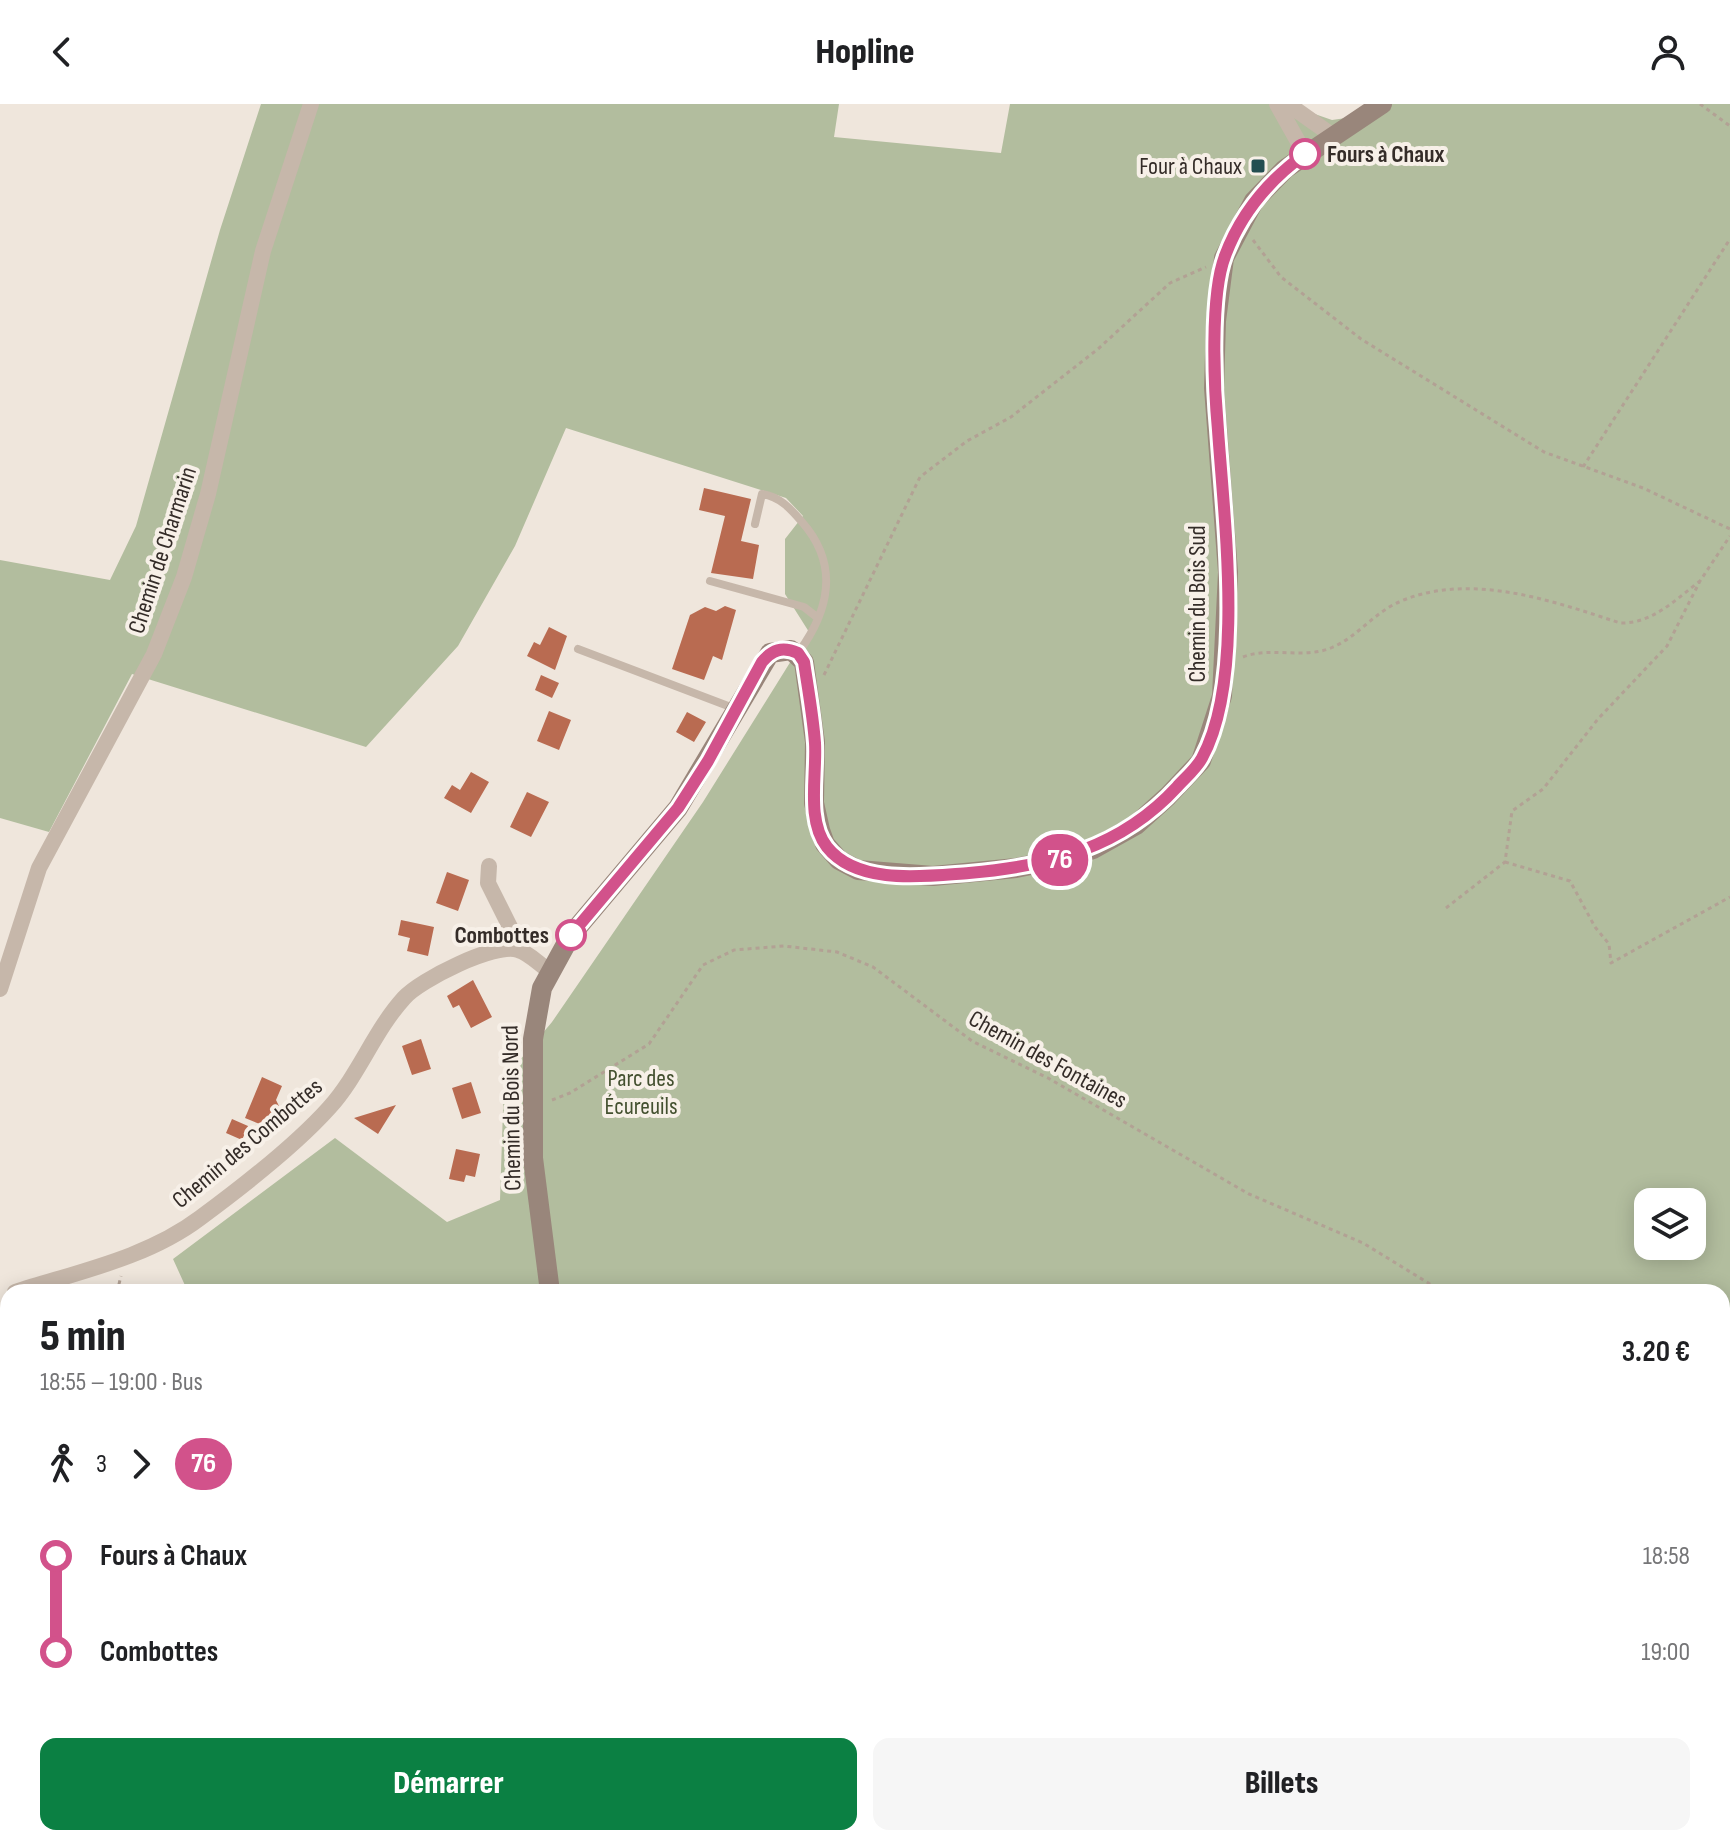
<!DOCTYPE html>
<html lang="fr">
<meta charset="utf-8">
<style>
:root{--surface:#fff;--page:#f6f6f6;--text:#202124;--muted:#757577;--accent:#0b8043}
body{margin:0;font-family:"Sofia Sans Condensed",sans-serif;background:var(--page);color:var(--text);height:100vh;display:flex;flex-direction:column;font-size:30px;white-space:nowrap}
*{box-sizing:border-box;margin:0}
p{font-size:26px;color:var(--muted)}
.icon{flex:none;width:44px;height:44px;fill:none;stroke:currentColor;stroke-width:2;stroke-linecap:round;stroke-linejoin:round}
.map{position:relative;flex:1;overflow:hidden}
.panel{position:absolute;left:0px;top:1180px;width:1730px;height:562px;display:flex;flex-direction:column;background:var(--surface);border-radius:24px 24px 0 0;box-shadow:0 4px 20px #0003}
.panel>*{flex:none}
.badge{padding:0 16px;border-radius:26px;font-size:28px;line-height:52px}
.fabs{position:absolute;left:1634px;top:1084px;display:grid;gap:16px}
.fabs a{display:grid;place-items:center;width:72px;height:72px;border-radius:16px;background:var(--surface);box-shadow:0 4px 20px #0003;font-size:40px}
.map>.badge{position:absolute;translate:-50% -50%;box-shadow:0 0 0 4px #fff}
.legs{display:flex;align-items:center;gap:12px;height:88px;padding:0 40px;font-size:26px}
.legs p{margin-inline-start:auto}
.headline{display:flex;align-items:center;justify-content:space-between;height:136px;padding:0 40px}
h1{font-size:44px;font-weight:800;line-height:60px}
.cta{display:flex;gap:16px;margin-top:auto;padding:16px 40px}
.cta a{flex:1;height:92px;border-radius:16px;background:var(--accent);color:#fff;font-size:32px;font-weight:800;line-height:92px;text-align:center}
.cta a+a{background:var(--page);color:var(--text)}
ul{padding:0 40px;list-style:none}
li{display:flex;align-items:center;gap:28px;height:96px;font-size:30px}
li i{display:grid;place-items:center;width:12px;height:100%;margin:0 10px;background:currentColor}
li i::after{content:'';width:20px;height:20px;margin:-10px;border:6px solid;border-radius:50%;background:var(--surface)}
li p{margin-inline-start:auto}
li:first-child i{background:linear-gradient(#0000 50%,currentColor 0)}
li:last-child i{background:linear-gradient(currentColor 50%,#0000 0)}
header{display:flex;justify-content:space-between;align-items:center;height:104px;padding:0 40px;background:var(--surface);font-size:36px;font-weight:800}
.map>svg:first-child{display:block}
</style>
<header><svg class="icon" aria-label="back" viewBox="0 0 24 24"><path d="M15 5l-7 7 7 7"/></svg>Hopline<svg class="icon" aria-label="person" viewBox="0 0 24 24"><circle cx="12" cy="8" r="4"/><path d="M4 21q1-7 8-7t8 7"/></svg></header>
<div class="map">
<svg width="1730" height="1741" viewBox="0 0 1730 1741">
<rect width="100%" height="100%" fill="#efe6dc"/>
<!-- green -->
<path fill="#b2bd9e" fill-rule="evenodd" d="M261,0H839L834,33L1001,49L1010,0H1286L1332,16L1346,14L1368,0H1730V1649L1722,1645V1188H188L173,1155L335,1034L447,1118L500,1096L504,975L552,918L703,698L809,528L785,490V435L803,412L786,394L566,324L515,442L458,542L366,643L132,570L49,728L0,714V456L110,476L136,422L220,126ZM1648,1098H1692V1142H1648Z
M696,1734H1297L1296,1737L1309,1741H696Z
M1531,1734H1621L1613,1741H1547Z"/>
<!-- building -->
<path fill="#b96b51" d="M704,384L751,395L741,437L759,441L753,475L711,469L725,412L699,406Z
M725,502L736,506L722,556L713,552L704,576L672,565L690,511L705,503L716,507Z
M549,523L567,532L555,566L527,552L534,538L540,541Z
M541,571L559,579L552,594L535,586Z
M549,607L571,616L559,646L537,637Z
M687,608L706,618L694,638L676,628Z
M471,668L489,678L471,709L444,694L452,681L460,686Z
M527,688L549,698L531,733L510,723Z
M447,768L469,776L458,807L436,799Z
M401,816L434,823L428,852L407,847L410,834L398,831Z
M473,876L492,913L471,924L459,901L453,904L447,892Z
M421,935L431,965L412,971L402,942Z
M262,973L282,982L276,996L279,1002L267,1023L245,1014Z
M471,978L481,1009L462,1015L452,984Z
M396,1001L378,1030L354,1014Z
M232,1015L248,1022L242,1036L226,1029Z
M456,1045L480,1050L475,1073L466,1071L464,1078L449,1075Z"/>
<g fill="none" stroke-linecap="round" stroke-linejoin="round">
<!-- path -->
<path stroke="#b2a194" stroke-width="3" stroke-dasharray="4 4" stroke-linecap="butt" d="M1700,0L1730,22
M1253,136L1281,173L1361,235L1544,348L1643,384L1730,425
M1583,363L1730,135
M1243,553C1271,542 1305,556 1333,543C1357,533 1375,508 1399,498C1469,467 1553,497 1620,519C1652,520 1675,496 1700,477
M824,571L920,373L967,337L1011,313L1098,245L1170,179L1206,163
M1505,758L1570,777L1595,823L1609,840L1611,859L1730,793
M1446,804L1505,758L1512,707L1543,685L1598,615L1667,542L1700,477L1730,432
M552,996L570,989L649,940L703,861L734,846L784,842L837,848L873,863L972,937L1048,974L1249,1090L1363,1139L1443,1188
M117,1188L121,1172
M1722,1232L1730,1231
M0,1556L8,1534
M1722,1614L1730,1604
M0,1635L8,1629
M609,1734V1741
M292,1741L296,1734"/>
<!-- lane -->
<path stroke="#c6b7aa" stroke-width="8" d="M755,420L762,390C780,393 790,404 802,418C839,460 830,506 798,549
M710,477L804,503L818,514
M578,545L736,605"/>
<!-- street -->
<path stroke="#c6b7aa" stroke-width="16" d="M1277,0L1305,50
M1288,0L1333,32
M489,762L488,779L516,835V845
M0,885L39,764L154,550L184,473L208,390L263,147L311,0
M15,1188C77,1168 147,1154 200,1114C242,1083 294,1043 329,1004C359,971 374,927 404,894C420,876 495,838 518,846C529,849 539,860 548,866
M1722,1723L1730,1728
M1623,1741L1631,1734"/>
<!-- secondary -->
<path stroke="#99867b" stroke-width="20" d="M550,1188L533,1054V935L542,884L571,831L678,704L770,549L791,546L804,558L815,638L814,699L820,726L825,740L839,756L858,766L933,772L1016,764L1066,754L1093,745L1136,721L1168,692L1201,657L1222,592L1228,468L1214,284L1216,217L1224,154L1254,97L1285,65L1382,0
M565,1734L567,1741"/>
</g>
<g fill="none" stroke-linecap="round" stroke-linejoin="round">
<defs>
<path id="line-1" d="M571,831L678,704L708,657L762,558C772,546 782,542 798,549L804,558C808,585 813,612 815,639C817,671 806,716 827,743C858,782 926,772 969,769C1050,762 1121,744 1177,683C1185,674 1196,665 1202,654C1245,576 1224,415 1218,326C1214,283 1210,191 1225,152C1241,109 1269,76 1305,50"/>
</defs>
<!-- line-1 casing -->
<use href="#line-1" stroke="#fff" stroke-width="18"/>
<!-- line-1 -->
<use href="#line-1" stroke="#d2528b" stroke-width="12"/>
</g>
<!-- markers -->
<g fill="#fff" stroke="#d2528b" stroke-width="4">
<circle cx="1305" cy="50" r="14"/>
<circle cx="571" cy="831" r="14"/>
</g>
<rect fill="#234e51" stroke="#f7f0e8" stroke-width="3" x="1250" y="54" width="16" height="16" rx="4"/>
<g text-anchor="middle" stroke-width="8" stroke-linejoin="round" paint-order="stroke">
<!-- stop labels -->
<g font-size="24" font-weight="bold" fill="#342c28" stroke="#f7f0e8" text-anchor="start">
<text x="1327" y="58">Fours à Chaux</text>
<text x="549" y="839" text-anchor="end">Combottes</text>
</g>
<!-- poi labels -->
<g font-size="24" fill="#342c28" stroke="#f7f0e8" text-anchor="end">
<text x="1242" y="70">Four à Chaux</text>
</g>
<!-- street labels -->
<g font-size="24" fill="#342c28" stroke="#f7f0e8">
<text transform="translate(162 446) rotate(-72)" y="8">Chemin de Charmarin</text>
<text transform="translate(1197 500) rotate(-90)" y="8">Chemin du Bois Sud</text>
<text transform="translate(1048 955) rotate(29)" y="8">Chemin des Fontaines</text>
<text transform="translate(511 1004) rotate(-91)" y="8">Chemin du Bois Nord</text>
<text transform="translate(247 1039) rotate(-40)" y="8">Chemin des Combottes</text>
</g>
<!-- park labels -->
<g font-size="24" fill="#43502f" stroke="#f7f0e8">
<text x="641" y="982">Parc des<tspan x="641" dy="28">Écureuils</tspan></text>
</g>
</g>
</svg>
<div class="fabs">
<a><svg class="icon" aria-label="layers" viewBox="0 0 24 24"><path d="M12 4l9 5-9 5-9-5zM3 14l9 5 9-5"/></svg></a>
</div>
<b class="badge" style="left:1060px;top:756px;background:#d2528b;color:#fff">76</b>
<section class="panel">
<div class="headline"><div><h1>5 min</h1><p>18:55 – 19:00 · Bus</p></div><b>3.20 €</b></div>
<div class="legs"><svg class="icon" aria-label="walk" viewBox="0 0 24 24"><circle cx="13" cy="4" r="2"/><path d="M13 8l-2 6 4 7M11 14l-3 7M7 12l3-4h3l4 4"/></svg>3<svg class="icon" aria-label="forward" viewBox="0 0 24 24"><path d="M9 5l7 7-7 7"/></svg><b class="badge" style="background:#d2528b;color:#fff">76</b></div>
<ul>
<li><i style="color:#d2528b"></i><b>Fours à Chaux</b><p>18:58</p></li>
<li><i style="color:#d2528b"></i><b>Combottes</b><p>19:00</p></li>
</ul>
<div class="cta"><a>Démarrer</a><a>Billets</a></div>
</section>
</div>
